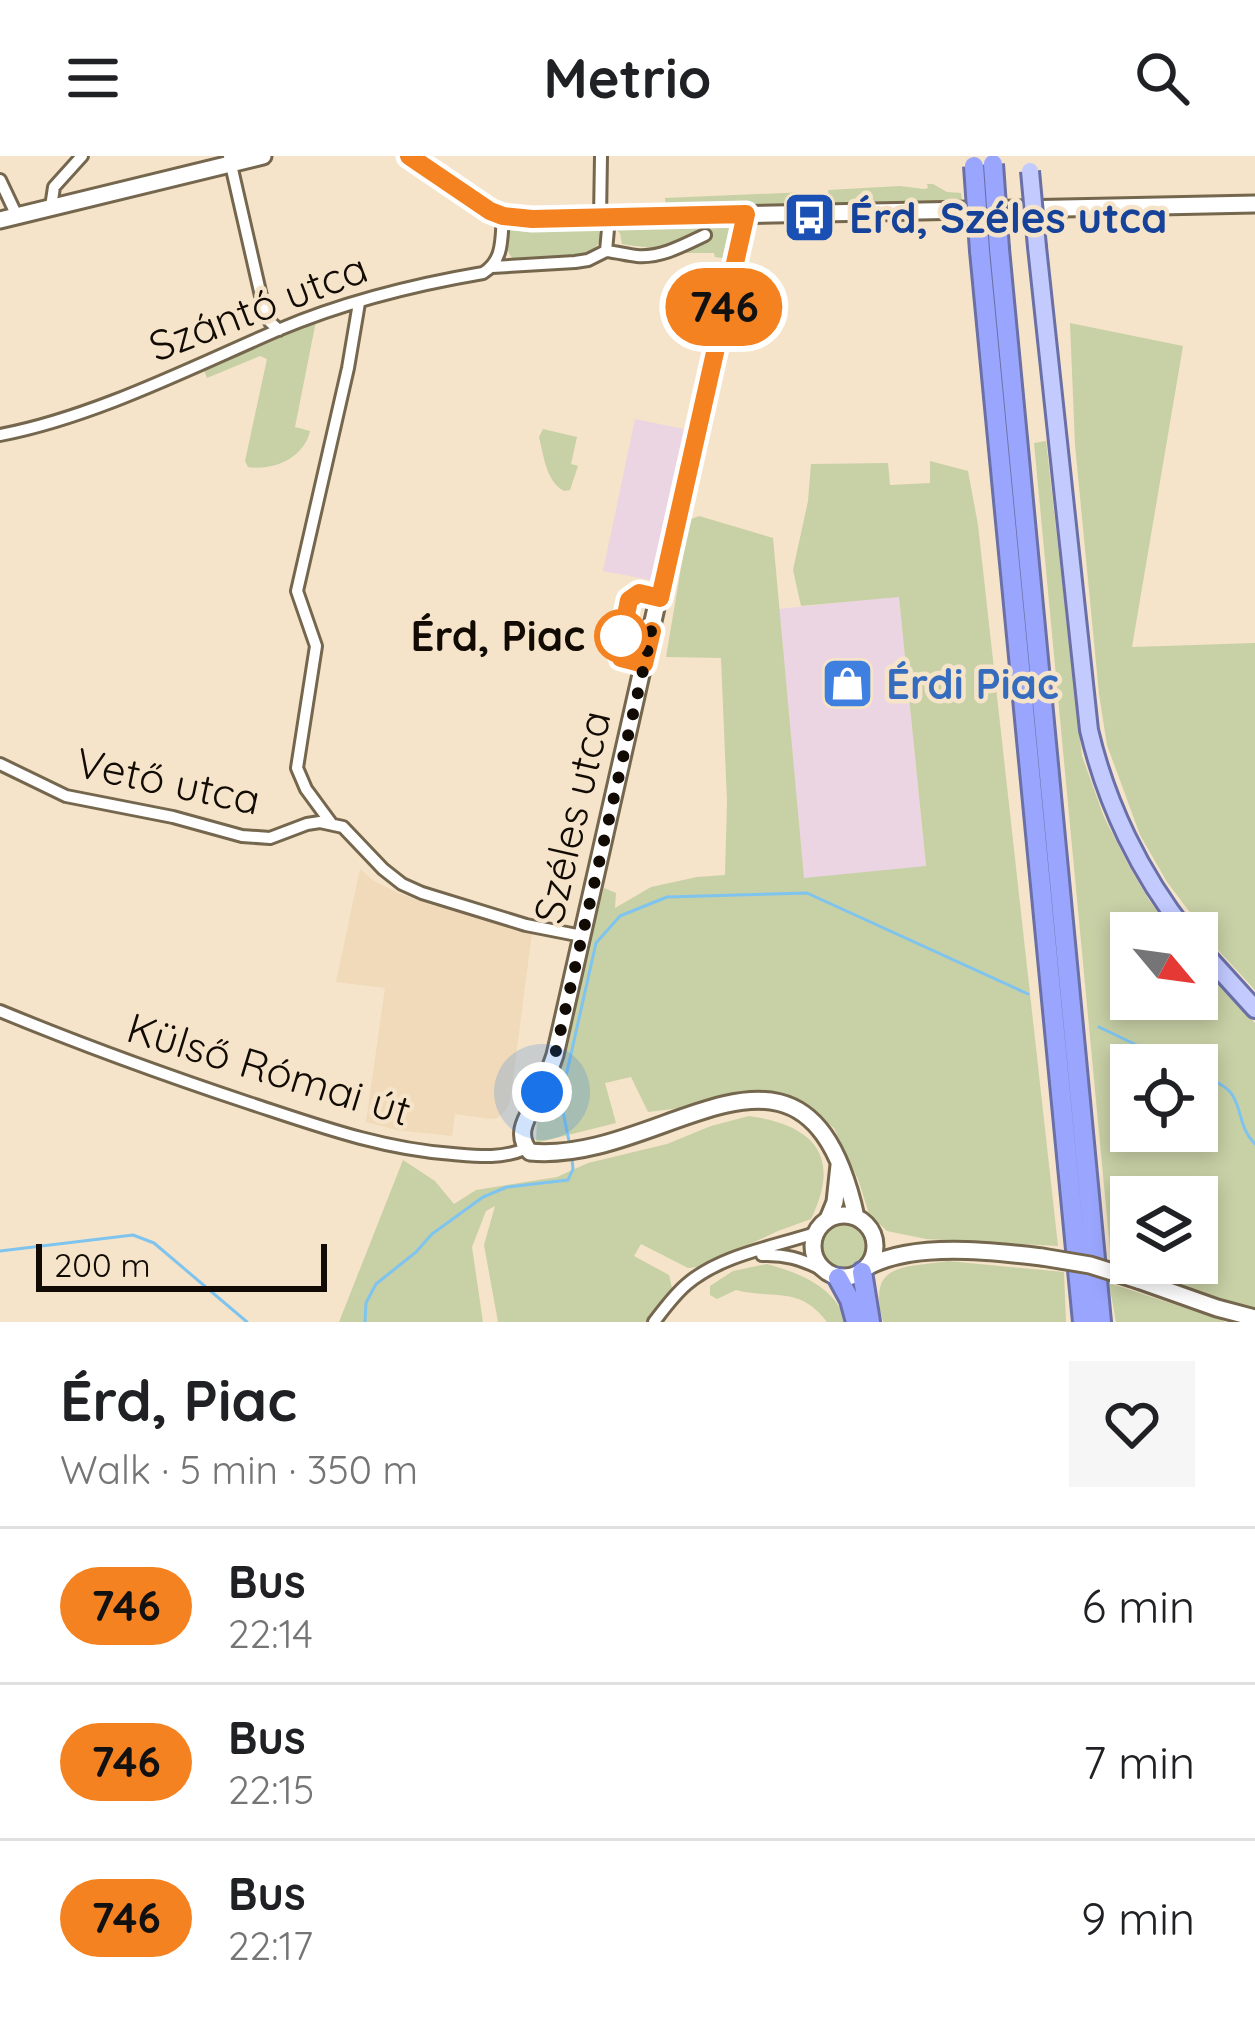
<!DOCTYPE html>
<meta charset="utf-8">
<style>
:root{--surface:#fff;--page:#f6f6f6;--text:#202124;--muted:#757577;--line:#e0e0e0}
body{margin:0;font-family:Quicksand,sans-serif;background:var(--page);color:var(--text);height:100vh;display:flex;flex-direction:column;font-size:45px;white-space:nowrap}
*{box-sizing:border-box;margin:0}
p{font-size:39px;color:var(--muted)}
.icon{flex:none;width:66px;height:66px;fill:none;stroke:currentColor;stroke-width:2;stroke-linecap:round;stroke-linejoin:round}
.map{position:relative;height:1166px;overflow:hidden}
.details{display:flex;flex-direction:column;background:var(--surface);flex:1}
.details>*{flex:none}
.badge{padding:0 24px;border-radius:39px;font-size:42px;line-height:78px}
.needle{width:78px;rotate:119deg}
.tools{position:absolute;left:1110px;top:756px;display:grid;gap:24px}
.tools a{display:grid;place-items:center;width:108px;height:108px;border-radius:0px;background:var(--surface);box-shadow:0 6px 18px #0003;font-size:60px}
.scale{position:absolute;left:36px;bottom:30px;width:291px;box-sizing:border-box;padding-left:12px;border:6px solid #110b04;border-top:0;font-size:33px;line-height:42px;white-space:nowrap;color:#110b04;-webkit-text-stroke:9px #f5e4c9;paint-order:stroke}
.you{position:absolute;width:60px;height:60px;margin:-30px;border:9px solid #fff;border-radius:50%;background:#1a73e8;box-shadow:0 0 0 18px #1a73e833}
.map>.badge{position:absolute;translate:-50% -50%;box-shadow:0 0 0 6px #fff}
.round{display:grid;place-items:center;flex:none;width:126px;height:126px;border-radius:0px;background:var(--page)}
.overview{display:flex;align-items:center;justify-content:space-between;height:204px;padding:0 60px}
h1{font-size:57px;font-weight:700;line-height:90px}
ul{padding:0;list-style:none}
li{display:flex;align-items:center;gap:36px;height:156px;padding:0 60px;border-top:3px solid var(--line)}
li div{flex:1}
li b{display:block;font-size:45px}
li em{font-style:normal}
li .badge{min-width:132px;font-weight:700;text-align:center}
header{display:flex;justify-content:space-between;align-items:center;height:156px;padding:0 60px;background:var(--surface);font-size:54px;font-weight:700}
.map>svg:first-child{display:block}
</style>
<header><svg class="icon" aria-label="menu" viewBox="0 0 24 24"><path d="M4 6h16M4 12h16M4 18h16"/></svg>Metrio<svg class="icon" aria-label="search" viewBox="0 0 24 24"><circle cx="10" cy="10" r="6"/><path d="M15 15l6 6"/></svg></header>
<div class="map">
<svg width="1255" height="1166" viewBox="0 0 1255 1166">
<rect width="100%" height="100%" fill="#f5e4c9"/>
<!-- commercial -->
<path fill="#ebd5e3" d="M635,263L689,274L656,425L603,415Z
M899,440L926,711L804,723L779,453Z"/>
<!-- built -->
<path fill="#f0dab9" d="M360,713L374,725L398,737L437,751L438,747L532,777L510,946L506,954L497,962L491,963L455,958L452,980L396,974L366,966L385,832L336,826Z"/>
<!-- green -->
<path fill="#c8d0a6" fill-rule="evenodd" d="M927,28H933L947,36L961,37L963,49L830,52L828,34L900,30L924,33L928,32Z
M807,36V47L819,48V52L666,55L665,42Z
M727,66L733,77L729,103L715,101L714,97H681L697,85L712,83V75C697,76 687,84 673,89C659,93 637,91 622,88L620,77L612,70L613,67Z
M511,67H597L601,83L592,97L583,101L514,105C504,91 504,83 511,67Z
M316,165L295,271L310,275C304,302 274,315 248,311L245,305L267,203L260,200L207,222L203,212Z
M1070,167L1183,190L1132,491L1255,487V834L1219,795L1167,726L1140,679L1107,589L1099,538L1075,289Z
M543,273L577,281L571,308L578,310L570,334L564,335C546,325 544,301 539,281Z
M1046,285L1082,600L1104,661L1129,710L1149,744L1174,777H1131V843H1197V806L1255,867V1153L1215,1144L1111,1104L1034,287ZM1131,909H1197V975H1131ZM1131,1041H1197V1107H1131Z
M930,305L968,315L978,369L1058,1090L926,1083L887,1075L869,1058L858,1023L834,972L796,944L762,936L727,939L688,951L648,956L631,921L605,927L616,967L536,987L537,964L549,945L604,732L616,737L615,752L651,731L697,721L725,719L727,645L721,502L666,501L689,364L699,360L773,382L804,722L926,710L899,441L801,450L793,414L808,345L811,308L888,307L890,329L930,327Z
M749,960C814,969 842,1000 811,1063L778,1075L700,1111L688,1112L641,1088L634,1100L669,1119L672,1132L647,1166H498L484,1089L495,1050L486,1055L472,1091L483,1166H339L403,1004L435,1025L454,1048L476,1034L557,1021L588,1007L667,988L711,970Z
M821 1091a24 24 0 1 1 48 0a24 24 0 1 1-48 0Z
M948,1105L1064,1116L1066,1166H883C867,1107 901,1112 948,1105Z
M767,1108C799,1117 837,1131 845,1166H827C799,1129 775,1144 736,1134L717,1143L710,1139V1130L733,1115Z
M1109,1127L1222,1164L1225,1166H1116Z"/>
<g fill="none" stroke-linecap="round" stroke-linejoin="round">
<!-- stream -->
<path stroke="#7fc4ee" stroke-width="3" d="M1099,871L1178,909
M1197,918C1209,923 1226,928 1233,940C1243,958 1239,971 1255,988
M569,985L562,951V938L596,787L620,760L667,741L807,737L1028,838
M0,1095L133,1079L154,1087L247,1166
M365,1166L366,1147L376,1128L416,1096L432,1078L483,1041L507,1031L568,1024L573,1013L572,1003"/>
<defs>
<path id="street" d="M229,0L264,153L270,166L279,174
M0,24L17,60
M51,51L54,31L82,0
M600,62L601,0
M606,95C617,96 627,99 637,100C661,102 684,89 705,79
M492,111L575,106L588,104L606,95L609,62
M0,279C94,261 190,212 278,174C344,146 412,129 483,117C504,104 501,83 503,60
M0,608L66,640L173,661L242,680L270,682L307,668L320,666L343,671L383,713L402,728L422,737L526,769L582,780
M331,667L306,633L297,612L316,490L297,435L348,212L359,147
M0,855C82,889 165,919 249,947C316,969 381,993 453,998C477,1000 501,1003 525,993
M762,1099C785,1098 801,1103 821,1113
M654,1166C664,1153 674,1139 687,1128C721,1099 773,1091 815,1077"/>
<path id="secondary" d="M408,0L490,55L503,60L533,63L1255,48
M745,58L555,899C550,913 546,927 539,939C529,959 513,977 530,996C664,1009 806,835 856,1061
M0,64L263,0
M813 1090a31 31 0 1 1 62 0a31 31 0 1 1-62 0Z
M828,1063L835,1046L839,1009
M869,1110C915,1086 991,1095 1042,1101
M1138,1124L1217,1152L1255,1162"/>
<path id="primary" d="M1037,91L1089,574C1106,647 1140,718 1187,777
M1197,789L1255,853"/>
<path id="highway" d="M999,93L1101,1166
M980,95L1083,1166
M862,1116L870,1166
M838,1122L850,1144L856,1166"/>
</defs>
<!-- street casing -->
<use href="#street" stroke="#75664e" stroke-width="16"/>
<!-- secondary casing -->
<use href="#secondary" stroke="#75664e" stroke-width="21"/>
<!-- primary casing -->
<use href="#primary" stroke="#6a70a6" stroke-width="22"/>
<!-- highway casing -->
<use href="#highway" stroke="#6a70a6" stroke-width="24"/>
<!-- street -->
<use href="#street" stroke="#fff" stroke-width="10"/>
<!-- secondary -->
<use href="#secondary" stroke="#fff" stroke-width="15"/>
<!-- primary -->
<use href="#primary" stroke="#c2cafe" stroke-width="16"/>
<!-- highway -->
<use href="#highway" stroke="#9aa6fd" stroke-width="18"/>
<defs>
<path id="secondary-bridge" d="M1042,1101L1090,1109L1138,1124"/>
<path id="primary-bridge" d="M1030,15L1037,91"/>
<path id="highway-bridge" d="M993,8L999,93
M974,10L980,95"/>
</defs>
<!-- secondary-bridge casing -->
<use href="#secondary-bridge" stroke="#75664e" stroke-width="21" stroke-linecap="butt"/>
<!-- primary-bridge casing -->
<use href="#primary-bridge" stroke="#6a70a6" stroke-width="22" stroke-linecap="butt"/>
<!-- highway-bridge casing -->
<use href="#highway-bridge" stroke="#6a70a6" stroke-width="24" stroke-linecap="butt"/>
<!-- secondary-bridge -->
<use href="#secondary-bridge" stroke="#fff" stroke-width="15"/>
<!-- primary-bridge -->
<use href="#primary-bridge" stroke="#c2cafe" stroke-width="16"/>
<!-- highway-bridge -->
<use href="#highway-bridge" stroke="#9aa6fd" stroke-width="18"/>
</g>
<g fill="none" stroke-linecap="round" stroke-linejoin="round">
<defs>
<path id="line" d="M409,0L490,55L503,60L532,63L746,58L660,442L639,437L629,444L619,494L621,502L644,508L652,475"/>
</defs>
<!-- line casing -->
<use href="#line" stroke="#fff" stroke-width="27"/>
<!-- line -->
<use href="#line" stroke="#f58220" stroke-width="18"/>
<!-- walk -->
<path stroke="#110b04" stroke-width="12" stroke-dasharray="0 21.6" d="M542,936L555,899L652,475L621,480"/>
</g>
<!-- icons -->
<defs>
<symbol id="bus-square" viewBox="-11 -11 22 22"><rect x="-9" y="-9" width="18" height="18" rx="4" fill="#1a4fb4" stroke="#f5e4c9"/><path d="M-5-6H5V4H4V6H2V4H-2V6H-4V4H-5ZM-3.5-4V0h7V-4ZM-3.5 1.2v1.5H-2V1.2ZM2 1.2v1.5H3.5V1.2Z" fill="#fff"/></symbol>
<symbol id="shop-square" viewBox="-11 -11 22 22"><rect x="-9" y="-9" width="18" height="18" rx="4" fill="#3f7fe0" stroke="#f5e4c9"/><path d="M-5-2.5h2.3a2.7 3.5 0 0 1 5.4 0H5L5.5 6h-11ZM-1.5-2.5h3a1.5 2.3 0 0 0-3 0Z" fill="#fff"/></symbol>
</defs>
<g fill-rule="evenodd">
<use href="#bus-square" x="780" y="32" width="59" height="59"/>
<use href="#shop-square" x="818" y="498" width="59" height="59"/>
</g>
<!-- markers -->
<circle fill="#fff" stroke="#f58220" stroke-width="6" cx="621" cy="480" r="24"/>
<g text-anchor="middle" stroke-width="9" stroke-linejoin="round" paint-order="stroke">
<!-- transit labels -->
<g font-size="42" font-weight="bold" fill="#164399" stroke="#f5e4c9" text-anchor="start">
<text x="849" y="77">Érd, Széles utca</text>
</g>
<!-- street labels -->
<g font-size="42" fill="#110b04" stroke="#f5e4c9">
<text transform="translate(258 151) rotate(-21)" y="15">Szántó utca</text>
<text transform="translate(168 625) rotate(12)" y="15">Vető utca</text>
<text transform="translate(572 661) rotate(-77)" y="15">Széles utca</text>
<text transform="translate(269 913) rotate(17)" y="15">Külső Római út</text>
</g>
<!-- stop labels -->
<g font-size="42" font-weight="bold" fill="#110b04" stroke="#f5e4c9" text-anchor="end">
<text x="585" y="495">Érd, Piac</text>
</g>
<!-- shop labels -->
<g font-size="42" font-weight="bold" fill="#366cbe" stroke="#f5e4c9" text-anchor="start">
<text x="886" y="543">Érdi Piac</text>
</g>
</g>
</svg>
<div class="tools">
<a><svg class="needle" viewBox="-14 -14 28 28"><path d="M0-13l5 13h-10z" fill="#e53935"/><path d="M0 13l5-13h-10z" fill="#757577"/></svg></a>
<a><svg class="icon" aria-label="locate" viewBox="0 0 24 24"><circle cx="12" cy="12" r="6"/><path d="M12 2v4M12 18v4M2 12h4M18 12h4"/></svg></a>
<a><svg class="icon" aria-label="layers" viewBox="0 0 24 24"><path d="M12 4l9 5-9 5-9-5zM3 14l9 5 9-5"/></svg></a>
</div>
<div class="scale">200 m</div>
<div class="you" style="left:542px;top:936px"></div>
<b class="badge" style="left:724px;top:151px;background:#f58220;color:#111">746</b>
</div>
<section class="details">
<div class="overview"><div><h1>Érd, Piac</h1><p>Walk · 5 min · 350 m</p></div><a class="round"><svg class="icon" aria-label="heart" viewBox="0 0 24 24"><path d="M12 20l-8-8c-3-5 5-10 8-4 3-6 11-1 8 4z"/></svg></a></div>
<ul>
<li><span class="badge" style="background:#f58220;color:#111">746</span><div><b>Bus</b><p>22:14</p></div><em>6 min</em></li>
<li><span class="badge" style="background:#f58220;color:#111">746</span><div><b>Bus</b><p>22:15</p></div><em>7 min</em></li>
<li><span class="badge" style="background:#f58220;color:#111">746</span><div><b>Bus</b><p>22:17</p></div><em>9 min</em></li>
</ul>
</section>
